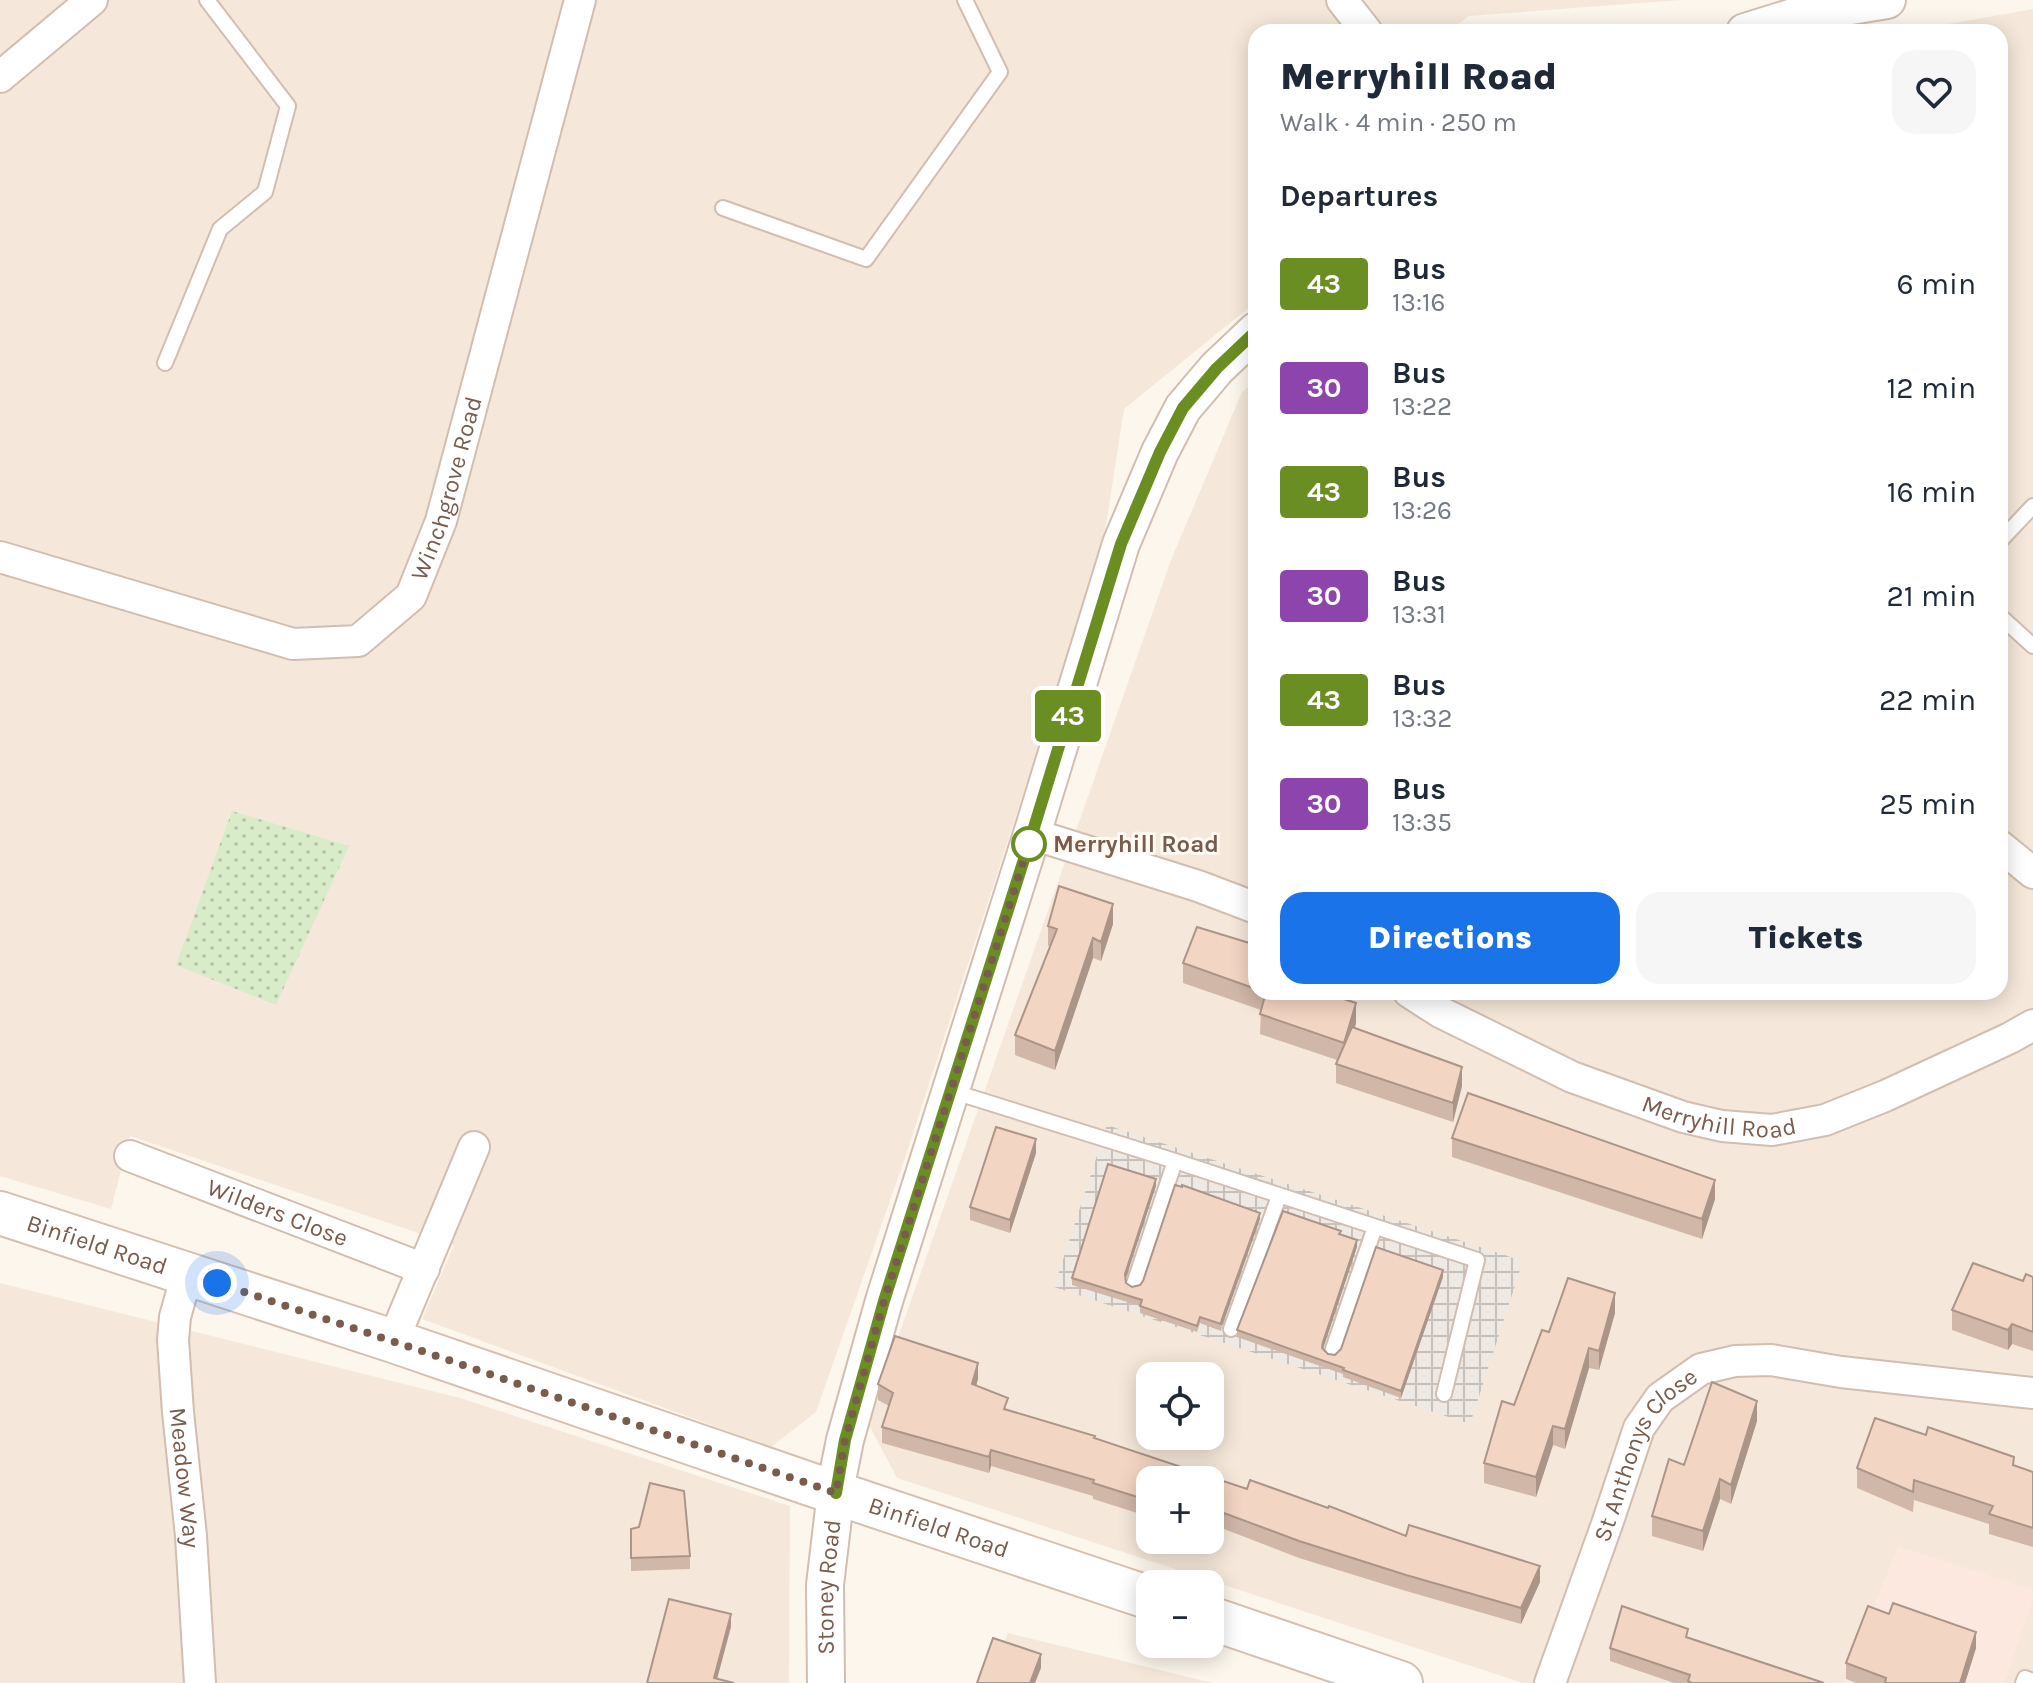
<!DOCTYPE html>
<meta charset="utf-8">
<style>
:root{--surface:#fff;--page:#f6f6f7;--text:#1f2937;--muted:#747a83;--accent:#1a73e8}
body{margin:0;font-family:Karla,sans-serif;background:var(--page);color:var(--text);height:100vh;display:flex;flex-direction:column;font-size:30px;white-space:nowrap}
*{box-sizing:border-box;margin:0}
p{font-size:26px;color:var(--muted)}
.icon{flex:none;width:44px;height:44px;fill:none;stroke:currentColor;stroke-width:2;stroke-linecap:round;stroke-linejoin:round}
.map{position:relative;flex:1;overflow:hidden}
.details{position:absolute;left:1248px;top:24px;width:760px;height:976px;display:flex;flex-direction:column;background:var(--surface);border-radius:24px;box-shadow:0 4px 20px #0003}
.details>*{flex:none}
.badge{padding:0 16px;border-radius:6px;font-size:28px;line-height:52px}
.buttons{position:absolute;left:1136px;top:1362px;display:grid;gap:16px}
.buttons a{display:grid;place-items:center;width:88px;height:88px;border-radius:16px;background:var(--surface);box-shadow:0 4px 20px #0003;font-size:40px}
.you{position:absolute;width:40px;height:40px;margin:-20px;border:6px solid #fff;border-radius:50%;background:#1a73e8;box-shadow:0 0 0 12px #1a73e833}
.map>.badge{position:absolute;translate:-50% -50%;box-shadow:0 0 0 4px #fff}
h2{padding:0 32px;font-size:30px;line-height:72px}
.round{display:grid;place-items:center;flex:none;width:84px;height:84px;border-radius:24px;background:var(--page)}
.headline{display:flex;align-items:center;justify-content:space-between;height:136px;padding:0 32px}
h1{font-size:38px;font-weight:800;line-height:60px}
.cta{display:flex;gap:16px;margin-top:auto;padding:16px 32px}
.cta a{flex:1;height:92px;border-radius:24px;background:var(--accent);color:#fff;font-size:32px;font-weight:800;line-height:92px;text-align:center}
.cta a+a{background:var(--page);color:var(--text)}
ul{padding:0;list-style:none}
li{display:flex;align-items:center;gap:24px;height:104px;padding:0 32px}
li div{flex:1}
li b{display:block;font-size:30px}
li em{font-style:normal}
li .badge{min-width:88px;font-weight:700;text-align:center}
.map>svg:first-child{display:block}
</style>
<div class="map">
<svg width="2033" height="1683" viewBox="0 0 2033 1683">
<defs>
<pattern id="industrial-grid" width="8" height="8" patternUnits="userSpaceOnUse" patternTransform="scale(2)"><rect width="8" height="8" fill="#efe9e4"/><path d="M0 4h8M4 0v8" fill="none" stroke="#c7c0bb"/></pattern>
<pattern id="green-dots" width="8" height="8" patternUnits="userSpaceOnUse" patternTransform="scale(2)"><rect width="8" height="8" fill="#d8ecc9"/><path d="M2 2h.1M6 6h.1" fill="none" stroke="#b4c2a5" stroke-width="1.8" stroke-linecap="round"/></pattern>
</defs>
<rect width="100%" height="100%" fill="#fdf6ec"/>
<!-- residential -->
<path fill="#f5e8da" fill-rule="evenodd" d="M0,0H1681L1469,16L1447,32H1256V302L1124,409L1102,551L906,1155L816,1412L771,1447L422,1319L454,1245L130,1136L111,1209L0,1176Z
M2033,9V1683H1523L897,1478L868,1423L1171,560L1242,392L1256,381V992H2000V32H1903ZM1150,1376H1210V1436H1150ZM1150,1480H1210V1540H1150Z
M0,1283L460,1398L790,1506L789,1683H0Z
M1008,1633L1213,1683H986Z"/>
<!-- commercial -->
<path fill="#fde8e0" d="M1898,1546L2033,1590V1600L2004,1683H1844Z"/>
<!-- industrial -->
<path fill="url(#industrial-grid)" d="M1107,1125L1523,1261L1470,1424L1054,1287Z"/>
<!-- green -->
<path fill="url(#green-dots)" d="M232,811L349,846L276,1005L176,965Z"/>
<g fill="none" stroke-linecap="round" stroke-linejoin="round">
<defs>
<path id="service" d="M723,208L866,259L1000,72L965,0
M165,363L220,229L265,192L288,106L207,0
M2000,541L2033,506
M2000,616L2033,646
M951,1091L1175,1161L1477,1260L1444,1394
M1134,1284L1175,1161
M1231,1329L1279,1196
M1332,1352L1375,1227
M2023,1683L2025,1678L2033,1681"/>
<g id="minor">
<path d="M1342,0L1367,32"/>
<path d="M0,77L92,0"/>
<path id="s1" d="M0,557L293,644L358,641L411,596L441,521L580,0"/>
<path d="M1032,834L1198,886L1256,908"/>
<path d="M2000,846L2033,873"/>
<path id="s2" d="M1409,992L1440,1012L1572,1077L1683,1117L1722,1126L1772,1130L1825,1120L1885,1096L2010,1038L2033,1025"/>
<path id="s3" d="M130,1156L424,1269"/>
<path id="s4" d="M187,1274L175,1317L173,1340L178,1412L191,1536L200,1683"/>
<path d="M393,1341L474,1147"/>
<path id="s5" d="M1550,1683L1607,1524L1639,1428L1660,1398L1701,1369L1735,1361L1771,1360L1841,1372L2033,1393"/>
</g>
<g id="tertiary">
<path d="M1745,32L1803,14L1887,0"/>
<path id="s6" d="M826,1683L825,1585L838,1475L845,1440L884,1301L1032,834L1121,544L1160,452L1183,408L1217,368L1256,331"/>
</g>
<g id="secondary">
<path id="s7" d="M0,1213L393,1341L836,1493L1150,1598"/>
<path d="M1210,1618L1401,1683"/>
</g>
</defs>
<!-- service casing -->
<use href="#service" stroke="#d1beb0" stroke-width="18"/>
<!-- minor casing -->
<use href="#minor" stroke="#d1beb0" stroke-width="34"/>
<!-- tertiary casing -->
<use href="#tertiary" stroke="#d1beb0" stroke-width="40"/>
<!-- secondary casing -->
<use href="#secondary" stroke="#d6c0b0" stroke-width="46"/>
<!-- service -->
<use href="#service" stroke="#fff" stroke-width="14"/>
<!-- minor -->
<use href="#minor" stroke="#fff" stroke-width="30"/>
<!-- tertiary -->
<use href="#tertiary" stroke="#fff" stroke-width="36"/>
<!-- secondary -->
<use href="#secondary" stroke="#fff" stroke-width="42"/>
</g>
<!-- wall -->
<path fill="#d1b7a8" d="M1113,924L1101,961L1093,958L1055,1070L1015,1055V1035L1050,946H1048V926Z
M1256,945V992H1322L1356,1023L1355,1028L1462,1086L1453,1122L1336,1083V1064L1337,1060L1260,1034L1261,1010L1183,983V963Z
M1452,1138L1715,1199L1702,1239L1452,1157Z
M1036,1153L1010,1233L970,1220V1207Z
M1156,1186L1125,1279L1126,1283L1132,1287L1140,1285L1260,1219L1222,1326L1221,1331L1200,1323L1197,1332L1140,1313V1306L1072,1285V1278Z
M1341,1235L1357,1247L1323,1348L1328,1354L1335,1355L1443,1277L1401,1398L1343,1377V1374L1237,1337V1330Z
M2033,1277V1351L2012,1344L2008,1350L1952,1330V1310Z
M1615,1313L1599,1370L1589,1368L1565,1449L1553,1445L1536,1497L1484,1483V1463L1514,1405Z
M978,1379L976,1386L1008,1410L1247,1489L1406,1536L1540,1582L1521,1624L1406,1591L1299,1558L1224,1529L1221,1540L1210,1537V1480H1150V1517L1093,1499V1496L991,1466L989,1473L882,1443V1427L889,1406L878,1400V1384Z
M1757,1421L1731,1504L1720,1499L1703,1551L1652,1536V1516Z
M2014,1465L2033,1472V1547L1989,1534V1524L1914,1500L1913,1512L1857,1488V1468Z
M631,1529L690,1556V1569L631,1571Z
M1688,1638L1824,1683H1674L1610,1661V1648Z
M1976,1648L1965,1683H1856L1846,1679V1663Z"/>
<!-- shaded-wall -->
<path fill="#aa9588" d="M1113,904V924L1101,961V942Z
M1093,938V958L1055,1070V1051Z
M1356,1003V1023L1344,1063V1043Z
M1462,1067V1086L1453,1122V1103Z
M1036,1139V1153L1010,1233V1220Z
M1156,1179V1186L1125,1281V1274Z
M1715,1180V1199L1702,1239V1219Z
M1260,1213V1219L1222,1326V1319Z
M1357,1240V1247L1323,1349V1342Z
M1443,1270V1277L1401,1398V1391Z
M1615,1293V1313L1599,1370V1351Z
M2012,1324V1344L2008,1350V1330Z
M1589,1348V1368L1565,1449V1429Z
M978,1363V1379L972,1400V1384Z
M1757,1401V1421L1731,1504V1485Z
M1553,1426V1445L1536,1497V1477Z
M991,1450V1466L989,1473V1457Z
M1720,1479V1499L1703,1551V1531Z
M1224,1513V1529L1221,1540V1524Z
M1540,1566V1582L1521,1624V1608Z
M731,1614V1627L716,1683L714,1678Z
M1976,1632V1648L1965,1683H1960Z
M1041,1654V1668L1035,1683H1030Z"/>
<!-- building -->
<path fill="#f3d5c3" stroke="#aa9588" stroke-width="2" d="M1059,886L1113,904L1101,942L1093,938L1055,1051L1015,1035L1057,929L1048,926Z
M1197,927L1256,945V989L1183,963Z
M1265,992H1322L1356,1003L1344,1043L1260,1014L1266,992Z
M1352,1027L1462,1067L1453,1103L1336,1064Z
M1468,1093L1715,1180L1702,1219L1452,1138Z
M996,1127L1036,1139L1010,1220L970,1207Z
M1108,1164L1156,1179L1125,1274L1126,1283L1132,1287L1140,1285L1143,1281L1175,1185L1182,1187V1185L1260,1213L1222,1319L1221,1324L1200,1317L1197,1326L1140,1306L1142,1300L1072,1278Z
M1283,1211L1341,1231L1339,1234L1357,1240L1323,1342L1322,1348L1328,1354L1335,1355L1341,1349L1376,1247L1443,1270L1401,1391L1343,1370L1344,1368L1237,1330Z
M1973,1263L2023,1281L2026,1274L2033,1277V1332L2012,1324L2008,1330L1952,1310Z
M1568,1278L1615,1293L1599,1351L1589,1348L1565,1429L1553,1426L1536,1477L1484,1463L1502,1401L1514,1405L1542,1330L1549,1332Z
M895,1336L978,1363L972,1384L1008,1398L1004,1409L1095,1436L1094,1438L1247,1489L1250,1480L1328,1508L1329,1506L1406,1536L1409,1525L1540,1566L1521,1608L1406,1575L1299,1541L1224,1513L1221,1524L1210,1520V1480H1150V1501L1093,1483L1094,1480L991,1450L989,1457L882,1427L893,1393L878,1384Z
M1712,1382L1757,1401L1731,1485L1720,1479L1703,1531L1652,1516L1669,1459L1684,1465Z
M1875,1418L1926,1435L1928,1427L2014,1457L2013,1465L2033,1472V1528L1989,1514L1993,1506L1914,1480L1913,1492L1857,1468Z
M650,1483L684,1491L690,1556L631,1558V1529L639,1527Z
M669,1599L731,1614L714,1678L734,1683H647Z
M1893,1603L1976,1632L1960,1683H1885L1886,1678L1846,1663L1868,1606L1889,1614Z
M1622,1606L1688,1629L1686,1637L1824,1683H1692L1688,1681L1690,1675L1610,1648Z
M993,1638L1041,1654L1030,1683H977Z"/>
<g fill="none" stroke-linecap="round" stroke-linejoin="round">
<defs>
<path id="line" d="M836,1493L845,1440L884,1301L1032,834L1121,544L1160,452L1183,408L1217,368L1256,331"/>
</defs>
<!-- line casing -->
<use href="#line" stroke="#fff" stroke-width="18"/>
<!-- line -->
<use href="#line" stroke="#6b8e23" stroke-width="12"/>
<!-- walk -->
<path stroke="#7a5c4d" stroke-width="8" stroke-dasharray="0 14.4" d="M217,1283L422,1351L836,1493L845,1440L884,1301L1032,834L1029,844"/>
</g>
<!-- markers -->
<circle fill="#fff" stroke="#6b8e23" stroke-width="4" cx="1029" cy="844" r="16"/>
<g text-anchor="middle" stroke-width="6" stroke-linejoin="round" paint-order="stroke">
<!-- street labels -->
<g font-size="24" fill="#7a5c4d" stroke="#fffaf3">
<text dy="8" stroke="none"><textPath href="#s1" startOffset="554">Winchgrove Road</textPath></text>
<text dy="8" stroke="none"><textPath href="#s2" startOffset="338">Merryhill Road</textPath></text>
<text dy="8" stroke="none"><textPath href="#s3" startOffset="158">Wilders Close</textPath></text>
<text dy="8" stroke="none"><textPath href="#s7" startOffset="102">Binfield Road</textPath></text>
<text dy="8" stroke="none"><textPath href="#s5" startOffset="250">St Anthonys Close</textPath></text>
<text dy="8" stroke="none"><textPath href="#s4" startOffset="206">Meadow Way</textPath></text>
<text dy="8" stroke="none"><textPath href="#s7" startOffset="990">Binfield Road</textPath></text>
<text dy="8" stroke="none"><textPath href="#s6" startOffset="96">Stoney Road</textPath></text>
</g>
<!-- stop labels -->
<g font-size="24" font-weight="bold" fill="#7a5c4d" stroke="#fffaf3" text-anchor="start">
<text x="1053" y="852">Merryhill Road</text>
</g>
</g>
</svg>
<div class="buttons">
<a><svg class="icon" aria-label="locate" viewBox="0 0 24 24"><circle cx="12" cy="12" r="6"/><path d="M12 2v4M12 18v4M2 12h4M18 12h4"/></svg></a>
<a>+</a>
<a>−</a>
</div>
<div class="you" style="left:217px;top:1283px"></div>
<b class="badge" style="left:1068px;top:716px;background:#6b8e23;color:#fff">43</b>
<section class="details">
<div class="headline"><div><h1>Merryhill Road</h1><p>Walk · 4 min · 250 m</p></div><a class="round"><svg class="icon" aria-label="heart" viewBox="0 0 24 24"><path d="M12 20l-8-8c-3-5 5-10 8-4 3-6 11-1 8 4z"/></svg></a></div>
<h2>Departures</h2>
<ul>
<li><span class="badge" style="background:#6b8e23;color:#fff">43</span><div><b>Bus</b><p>13:16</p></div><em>6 min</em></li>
<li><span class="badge" style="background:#8e44ad;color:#fff">30</span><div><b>Bus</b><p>13:22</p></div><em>12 min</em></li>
<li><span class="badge" style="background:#6b8e23;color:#fff">43</span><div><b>Bus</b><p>13:26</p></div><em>16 min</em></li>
<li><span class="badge" style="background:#8e44ad;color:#fff">30</span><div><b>Bus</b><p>13:31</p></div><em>21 min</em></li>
<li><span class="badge" style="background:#6b8e23;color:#fff">43</span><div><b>Bus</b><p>13:32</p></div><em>22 min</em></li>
<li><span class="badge" style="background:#8e44ad;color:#fff">30</span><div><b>Bus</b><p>13:35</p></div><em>25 min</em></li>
</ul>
<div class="cta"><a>Directions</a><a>Tickets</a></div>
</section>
</div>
